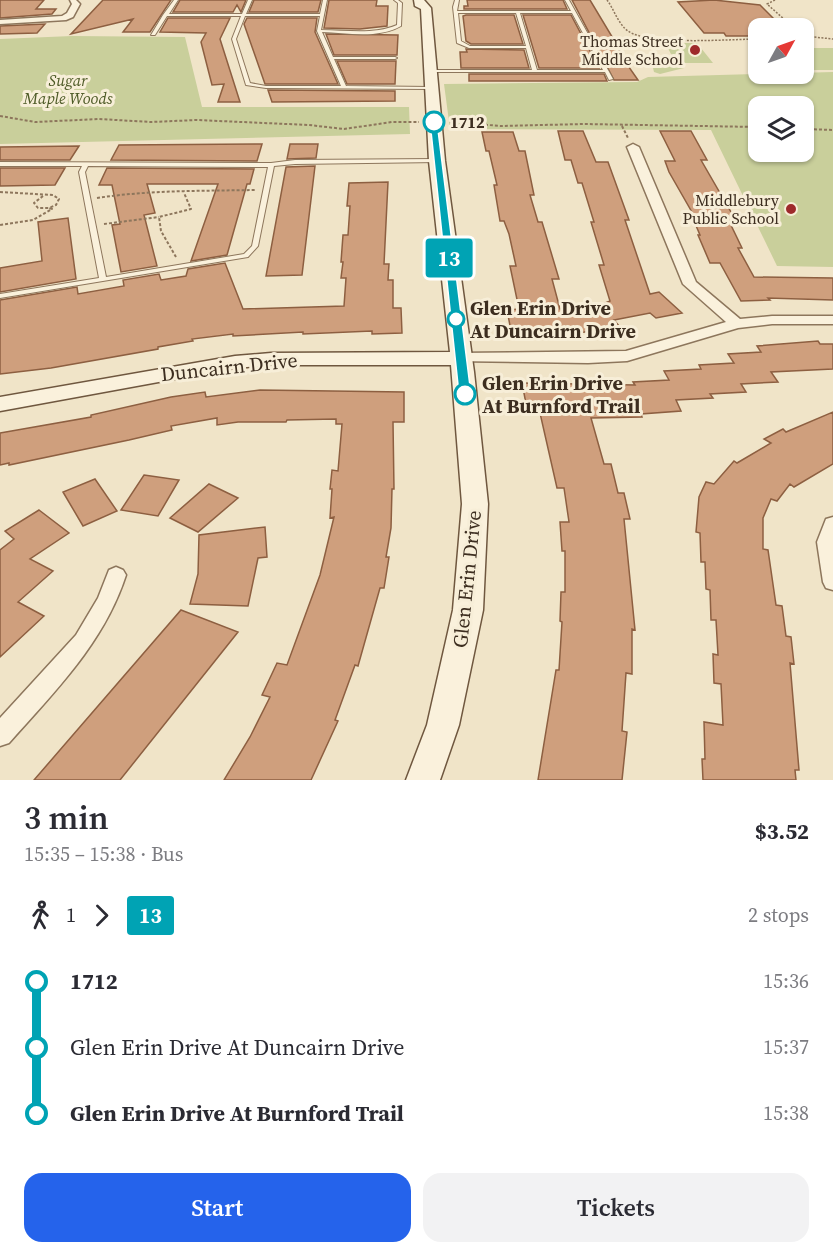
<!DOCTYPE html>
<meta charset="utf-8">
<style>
:root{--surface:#fff;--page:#f2f2f3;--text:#2b2b33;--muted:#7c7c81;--accent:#2563eb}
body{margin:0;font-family:"Source Serif 4",serif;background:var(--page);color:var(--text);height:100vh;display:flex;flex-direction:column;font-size:22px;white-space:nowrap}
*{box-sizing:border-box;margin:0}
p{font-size:20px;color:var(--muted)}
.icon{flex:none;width:33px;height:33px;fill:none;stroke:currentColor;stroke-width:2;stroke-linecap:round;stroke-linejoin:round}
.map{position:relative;height:780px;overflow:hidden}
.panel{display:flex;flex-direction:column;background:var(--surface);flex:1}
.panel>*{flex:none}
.badge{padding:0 12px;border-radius:4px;font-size:21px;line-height:39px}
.needle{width:39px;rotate:50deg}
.controls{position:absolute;left:748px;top:18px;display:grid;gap:12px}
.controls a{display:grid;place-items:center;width:66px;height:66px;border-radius:12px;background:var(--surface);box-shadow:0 2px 4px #0004;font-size:30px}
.map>.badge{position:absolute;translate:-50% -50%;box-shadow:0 0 0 3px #fff}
.legs{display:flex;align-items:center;gap:9px;height:66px;padding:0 24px;font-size:20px}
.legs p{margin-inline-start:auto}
.head{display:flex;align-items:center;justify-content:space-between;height:102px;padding:0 24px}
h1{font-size:33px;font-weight:600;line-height:45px}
.button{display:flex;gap:12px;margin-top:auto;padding:12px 24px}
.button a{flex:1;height:69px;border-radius:18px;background:var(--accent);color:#fff;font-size:24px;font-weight:600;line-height:69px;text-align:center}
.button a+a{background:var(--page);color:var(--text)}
ul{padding:0 24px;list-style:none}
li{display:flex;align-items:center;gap:21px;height:66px;font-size:22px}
li i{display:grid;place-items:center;width:9px;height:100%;margin:0 8px;background:currentColor}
li i::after{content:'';width:15px;height:15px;margin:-8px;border:4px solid;border-radius:50%;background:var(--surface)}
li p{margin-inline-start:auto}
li:first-child i{background:linear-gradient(#0000 50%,currentColor 0)}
li:last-child i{background:linear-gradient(currentColor 50%,#0000 0)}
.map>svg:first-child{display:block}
</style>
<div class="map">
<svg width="833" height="780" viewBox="0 0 833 780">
<rect width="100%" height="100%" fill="#f0e4c8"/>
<!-- green -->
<path fill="#c9cf9b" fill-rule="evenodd" d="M72,36L185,37L202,107H409L410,134L0,144V39Z
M665,43H697L713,63H677L684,68L660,74L654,72L652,64L658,60L676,63Z
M804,48H833V70H804Z
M833,72V267L777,266L711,130L450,129L444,84L637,82L648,77ZM759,106H804V152H759Z"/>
<!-- building -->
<path fill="#cf9f7d" stroke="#8d5f41" stroke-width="1.5" d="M0,0H44L36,9H56L52,14L0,18Z
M103,0H171L150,32H123L133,19L71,34Z
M180,0H246L241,12L237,5L233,12H173Z
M254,0H321L318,12H249Z
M329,0H377L376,6H388L387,26L360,29L324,28Z
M467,0H563L567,9H464V6H468Z
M572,0H590L620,50H617L638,80H614Z
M714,0L760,5L783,28H759V36H726L724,33H704L678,2Z
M466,15H514L523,44H471L466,41L463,16Z
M523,15H571L599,68H539Z
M168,18H230L220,39L240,102H218L224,84L212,85L201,42L206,33L160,32Z
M247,18H317L315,32L338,84H265L244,24Z
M45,24L37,33L0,34V26Z
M326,34L398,35L397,55H334Z
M466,49L524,50L529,68H461L460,52H467Z
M337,61H396L395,84H347Z
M469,74H604L607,81H469Z
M268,90L395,91V101L272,102Z
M558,131H583L596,162H608L629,220H625L650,294L659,292L682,313L656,318L650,313L614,320L619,326L579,333L512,336L507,310L519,309L510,266H516L509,234L504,221H500L494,185H497L489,151H486L482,132H513L519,151H525L534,195H530L538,222H542L559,279H552L560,309H610L605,303L610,301L599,265H604L591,222H594L582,183H578L571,160H565Z
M660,131H691L707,160H701L735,219H728L742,248H738L754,277L833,278V300L768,298L770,300L741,301L720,263H710L698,235H700L694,221H697L669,172L665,161H675Z
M262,144L257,161L111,160L119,145Z
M290,144H318L316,158L287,159Z
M79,146L70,160H0V147Z
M315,166L302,275L266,276L286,167Z
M0,168H65L55,185L0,186Z
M107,168L254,169L250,184H247L227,255L191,261L218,184H147L155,213L144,215L157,266L121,272L112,225L120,224L112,185H99Z
M388,182L384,264H389L388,280H393V308H401L402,333L372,334V331L303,334V332L233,336V334L192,339L193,341L158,347V349L51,368L0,374V300L77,287L78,294L124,286L123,280L159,274L161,280L186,276L188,269L225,263L243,309L344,306L346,278H341L343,262H341L343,235H348L350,206H347L349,183Z
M68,218L76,279L0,292V268L42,261L38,222Z
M818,341L820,344H833V369L771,372L778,382L741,384L746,392L710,394L713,398L676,400L681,411L641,414L642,417L591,418L604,464H611L618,493H624L630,519H624L635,630L632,629V674L626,673L622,731L627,732L622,780H538L556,670H559L562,622L560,621L561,592H565V551H562L560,522H569L564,488H557L540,413L528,414L522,383L635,385L633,382L669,380L664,371L701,369L699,365L734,363L728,354L761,352L757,346Z
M260,390L404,392V422H393L394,489H392L391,528L386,557H389L384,588H380L358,666L355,665L335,720L338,721L311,780H224L250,737L270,697L262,695L277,663L287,665L320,575L334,517L330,518L332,489H330L332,470L338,471L342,424H336V419L287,420L286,422H238L217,425V418L171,426L172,430L129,440L9,465V463L0,465V433L91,417V415L171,397L205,392L206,397Z
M833,412V464L794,487L790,484L777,501L771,499L763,518V549L768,550L776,605L782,606L786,636L791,637L794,664L790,663L799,770H795L796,780H703L702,759H705L704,722L723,725L721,684L714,683L713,654L718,655L716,620H711L710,590L706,589L705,562H701L700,533L696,532L699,497L706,482L714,484L734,461L737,463L771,443L764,439L783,429L786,432Z
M144,475L179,480L158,516L121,510Z
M95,479L117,511L83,526L63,492Z
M209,484L238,498L198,532L170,518Z
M39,510L69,533L30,559L53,571L18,602L44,616L0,657V550L14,539L5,531Z
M265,527L267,557L258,558L248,606L190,604L198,574L199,535Z
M181,610L238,632L120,780H34Z"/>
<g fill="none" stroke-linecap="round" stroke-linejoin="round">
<defs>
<path id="lane" d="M174,0H178L169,14H242L248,0H252L246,14H320L323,0H327L321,30C346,30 374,35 397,25L398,3L394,0H398L402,3L401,26C379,39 347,33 322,32L333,57H395L397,58L395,59H334L346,86L430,87L432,88L430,89L266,88L246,85L232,39L241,16H167L155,35H151L163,15ZM245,16H320L317,31L341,86H266L250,83L236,39Z
M455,0H459L457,11H571L565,0H569L613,79L609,80L605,72H428V71L430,70H532L526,48H469L457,43L453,7ZM458,13H516L526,46H470L461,41ZM520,13H572L603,70H537Z
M437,159L439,160V162L295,164L274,166L258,246L248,257L0,298V294L99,278L79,172L82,166H0V162L271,163L295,160ZM88,166L268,167L252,246L244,254L106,277L85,172Z"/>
<path id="street" d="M70,0H76L80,4L73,17L66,20L0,24V20L62,16L67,13L72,4Z
M633,144L639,147L696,282L740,319L772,316H833V324H772L738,328L627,361L588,363L454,361L452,358L454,355L460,353L626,351L726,322L683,284L627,147Z
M833,517V590L826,588L823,582L817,542L826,519Z
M116,567L123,570L126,575C104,643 55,691 9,743L0,746V718L76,635L98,598L109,570Z"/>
<path id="secondary" d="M414,0H424L431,8L445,161L474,372L488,504L483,610L459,725L440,780H406L427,725L453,610L462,504L451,365H271L235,368L0,411V397L235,356L271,353L450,352L429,161L421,9L415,6Z"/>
</defs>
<!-- lane casing -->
<use href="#lane" stroke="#8d765c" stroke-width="2"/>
<!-- street casing -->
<use href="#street" stroke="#8d765c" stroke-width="3"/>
<!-- secondary casing -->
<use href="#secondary" stroke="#6f573f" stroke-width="3"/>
<!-- path-far1 -->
<path stroke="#8d765c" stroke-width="1.5" stroke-dasharray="2 1.5" stroke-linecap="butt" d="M607,0C614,9 618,24 628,31C649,46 731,39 759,39
M775,0L767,4L794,28
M804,36L833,39"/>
<!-- path -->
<path stroke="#8d765c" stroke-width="2" stroke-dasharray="3 2" stroke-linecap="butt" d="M0,116L35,122L99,119L151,122L197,120L309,125L344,129L392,122H419
M450,122L501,126L584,124L759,127
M622,126L628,138
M804,129L833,130
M0,192L53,195L59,199L56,205L49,208L52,209L33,220L0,225
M43,196L34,203L38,208H49
M97,198C150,190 202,191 255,190
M104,224L159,217
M176,257L161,231L159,217L191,209L184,193"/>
<!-- lane -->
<use href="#lane" fill="#faf1dc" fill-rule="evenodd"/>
<!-- street -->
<use href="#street" fill="#faf1dc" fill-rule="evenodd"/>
<!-- secondary -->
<use href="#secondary" fill="#faf1dc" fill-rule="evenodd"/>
</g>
<!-- line-1 -->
<path fill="#00a3b4" stroke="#fff" stroke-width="1.5" d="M434,120L437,122L471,394L465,398L459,394L430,122Z"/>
<!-- markers -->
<g fill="#9e2a2b" stroke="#f7eed8" stroke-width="2">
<circle cx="695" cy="50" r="6"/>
<circle cx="791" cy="209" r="6"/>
</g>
<g fill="#fff" stroke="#00a3b4" stroke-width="3">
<circle cx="434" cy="122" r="10"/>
<circle cx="456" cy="319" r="8"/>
<circle cx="465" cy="394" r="10"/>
</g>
<g text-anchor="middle" stroke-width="6" stroke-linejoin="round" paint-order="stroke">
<!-- far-poi labels -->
<g font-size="16" fill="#3d2e20" stroke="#f7eed8" text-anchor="end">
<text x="683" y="47">Thomas Street<tspan x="683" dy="18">Middle School</tspan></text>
<text x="779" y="206">Middlebury<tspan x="779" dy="18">Public School</tspan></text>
</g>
<!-- far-park labels -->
<g font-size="16" font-style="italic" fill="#4d5a26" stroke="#f7eed8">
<text x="68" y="86">Sugar<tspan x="68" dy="18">Maple Woods</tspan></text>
</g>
<!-- far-stop labels -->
<g font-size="16" font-weight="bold" fill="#3d2e20" stroke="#f7eed8" text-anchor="start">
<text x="450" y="128">1712</text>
</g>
<!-- stop labels -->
<g font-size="20" font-weight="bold" fill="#3d2e20" stroke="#f7eed8" text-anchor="start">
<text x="470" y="315">Glen Erin Drive<tspan x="470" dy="23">At Duncairn Drive</tspan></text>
<text x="482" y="390">Glen Erin Drive<tspan x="482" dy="23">At Burnford Trail</tspan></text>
</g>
<!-- street labels -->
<g font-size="20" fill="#3d2e20" stroke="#f7eed8">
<text transform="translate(229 367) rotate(-6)" y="7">Duncairn Drive</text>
<text transform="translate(467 579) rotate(-84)" y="7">Glen Erin Drive</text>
</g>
</g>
</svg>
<div class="controls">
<a><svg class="needle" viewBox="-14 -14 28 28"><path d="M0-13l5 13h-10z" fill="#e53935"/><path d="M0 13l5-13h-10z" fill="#7c7c81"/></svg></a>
<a><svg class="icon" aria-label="layers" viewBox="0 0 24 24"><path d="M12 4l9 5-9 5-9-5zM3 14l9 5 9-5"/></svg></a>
</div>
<b class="badge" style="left:449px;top:258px;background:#00a3b4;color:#fff">13</b>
</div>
<section class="panel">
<div class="head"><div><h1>3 min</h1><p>15:35 – 15:38 · Bus</p></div><b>$3.52</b></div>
<div class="legs"><svg class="icon" aria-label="walk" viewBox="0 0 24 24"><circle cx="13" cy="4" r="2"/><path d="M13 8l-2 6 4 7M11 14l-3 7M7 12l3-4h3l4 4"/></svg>1<svg class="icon" aria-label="forward" viewBox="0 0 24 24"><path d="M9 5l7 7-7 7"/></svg><b class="badge" style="background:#00a3b4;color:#fff">13</b><p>2 stops</p></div>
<ul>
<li><i style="color:#00a3b4"></i><b>1712</b><p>15:36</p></li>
<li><i style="color:#00a3b4"></i><span>Glen Erin Drive At Duncairn Drive</span><p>15:37</p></li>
<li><i style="color:#00a3b4"></i><b>Glen Erin Drive At Burnford Trail</b><p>15:38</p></li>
</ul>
<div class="button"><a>Start</a><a>Tickets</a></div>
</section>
